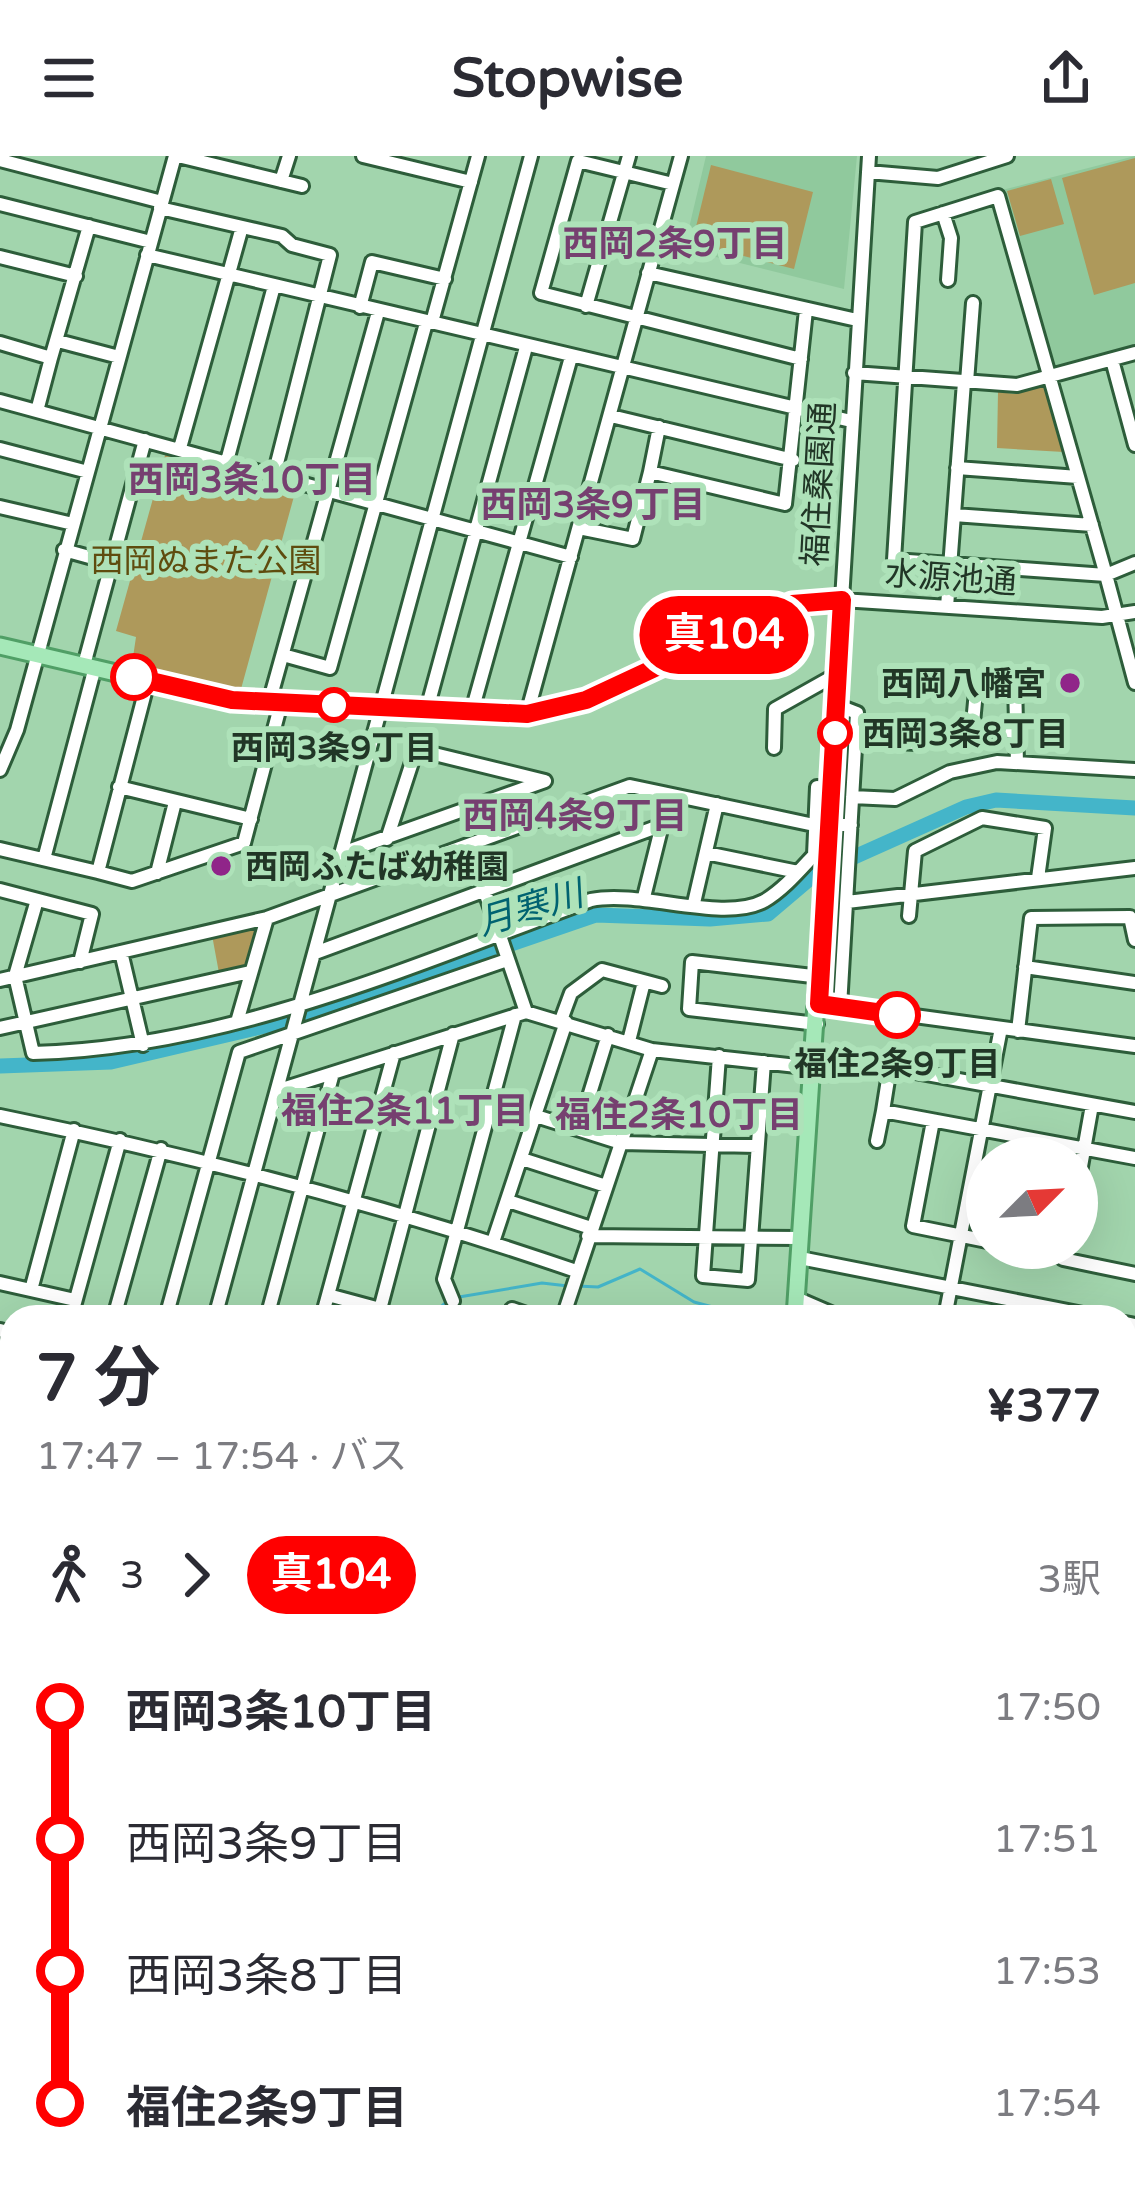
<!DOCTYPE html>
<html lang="ja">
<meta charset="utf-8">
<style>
:root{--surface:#fff;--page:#f2f2f3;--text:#2b2b33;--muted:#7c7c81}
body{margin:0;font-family:"Varela Round","Noto Sans JP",sans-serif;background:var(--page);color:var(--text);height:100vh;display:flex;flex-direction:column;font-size:45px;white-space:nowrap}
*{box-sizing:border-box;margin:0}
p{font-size:39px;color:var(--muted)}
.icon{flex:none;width:66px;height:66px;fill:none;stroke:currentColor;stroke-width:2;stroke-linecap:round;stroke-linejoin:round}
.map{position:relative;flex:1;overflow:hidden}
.details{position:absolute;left:0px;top:1149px;width:1137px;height:888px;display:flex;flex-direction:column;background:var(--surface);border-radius:36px 36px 0 0;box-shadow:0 12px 48px #0002}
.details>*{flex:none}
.badge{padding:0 24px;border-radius:39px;font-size:42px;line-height:78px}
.needle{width:78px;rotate:66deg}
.buttons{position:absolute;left:966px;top:981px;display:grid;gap:24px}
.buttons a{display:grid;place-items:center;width:132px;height:132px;border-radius:50%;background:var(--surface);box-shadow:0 12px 48px #0002;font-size:60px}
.map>.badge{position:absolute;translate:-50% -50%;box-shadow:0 0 0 6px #fff}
.legs{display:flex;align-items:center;gap:18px;height:132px;padding:0 36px;font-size:39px}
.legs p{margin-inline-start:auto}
.head{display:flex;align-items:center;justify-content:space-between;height:204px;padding:0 36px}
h1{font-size:66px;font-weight:700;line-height:90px}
ul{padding:0 36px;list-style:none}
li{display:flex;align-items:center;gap:42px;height:132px;font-size:45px}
li i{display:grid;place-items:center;width:18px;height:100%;margin:0 15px;background:currentColor}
li i::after{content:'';width:30px;height:30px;margin:-15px;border:9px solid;border-radius:50%;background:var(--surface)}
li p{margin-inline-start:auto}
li:first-child i{background:linear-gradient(#0000 50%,currentColor 0)}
li:last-child i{background:linear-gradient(currentColor 50%,#0000 0)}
header{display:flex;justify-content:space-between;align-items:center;height:156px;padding:0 36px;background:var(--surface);font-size:54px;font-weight:700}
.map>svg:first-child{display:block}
</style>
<header><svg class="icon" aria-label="menu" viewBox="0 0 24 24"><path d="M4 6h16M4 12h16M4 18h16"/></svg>Stopwise<svg class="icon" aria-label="share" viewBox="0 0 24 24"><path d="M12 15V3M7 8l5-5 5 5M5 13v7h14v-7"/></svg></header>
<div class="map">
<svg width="1135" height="2037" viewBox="0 0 1135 2037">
<rect width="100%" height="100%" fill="#a2d5ad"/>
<!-- built -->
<path fill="#90c99d" d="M706,0H857L844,133L684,93Z
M1135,0V188L1057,211L1052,208L1002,34Z"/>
<!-- green -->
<path fill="#ae995b" d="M1135,2V127L1094,139L1062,22Z
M711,9L813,36L794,113L697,88L694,79Z
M1051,23L1064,68L1020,80L1007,35Z
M1041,229L1048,235L1064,296L997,292L998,236L1016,238Z
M166,296L296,333L241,533L132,508L136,481L116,475Z
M250,696L282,708L288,719L280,726L252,729L242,701Z
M264,764L251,810L219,817L212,779Z"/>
<!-- forest -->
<path fill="#a78d3d" d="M12,1882V1974L0,1979V1889Z
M115,2025H678L691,2037H110Z"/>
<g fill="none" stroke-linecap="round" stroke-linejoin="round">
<!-- stream -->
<path stroke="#44b5c9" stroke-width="3" d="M577,1130L598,1131L640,1113L694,1146L739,1158L785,1160
M459,1141L542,1127L568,1130
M429,1161L450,1143
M1125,1342L1135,1349"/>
<!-- river -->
<path stroke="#44b5c9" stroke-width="15" d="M0,910L111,906L282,866L596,759L710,763L768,758L814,719L966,651L996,644L1135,652"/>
<defs>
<path id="minor" d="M178,0L302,30
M363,0L471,26
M869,0L842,444L1102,461L1135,456
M0,4L162,46
M868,16L938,22L1007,0
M281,25L289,0
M673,28L578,5L541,137L801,203
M0,48L151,86
M160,52L282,80L292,89L330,99L274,319
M943,57L951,82L948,124
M147,99L851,265
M0,101L76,120
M648,117L857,164
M586,150L629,0
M360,151L372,106L445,123
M432,166L478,0
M58,185L119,201
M0,187L51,202L37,255
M51,202L89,70
M1112,204L1135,289
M854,217L1017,229L1135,197
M967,226L973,147
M0,245L571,401
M611,260L793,304
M180,292L242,71
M0,293L88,316
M227,305L274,130
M957,312L1078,321
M650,316L659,271
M0,351L73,368
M954,359L1092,369
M579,372L633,383L650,316L785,348L806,154
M64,394L111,407
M1135,407L1106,419L894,404L915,66L998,40L1106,419L1135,527
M947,451L964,226
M283,499L330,512L426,167
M84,509L145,284
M269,547L378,156
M839,550L857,557L840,851
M427,553L526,191
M472,555L571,201
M527,558L681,0
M972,578L976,535L1015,527L1017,607
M855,584L917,587L982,574L1019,576
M774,592L775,553L839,517
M0,614L17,574L175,0
M119,631L251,663
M852,641L895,643L950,616L997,606L1135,614
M469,689L526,856
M0,693L98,716L148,525
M345,696L545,625L422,595L414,600L387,683
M706,697L798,716
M44,703L95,511
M98,716L132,725L244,687L281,547
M157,717L175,646
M0,734L92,758L80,806
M644,741L662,669
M37,744L15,820L33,897C226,892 412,810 591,744C642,734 722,767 764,745C783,734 799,715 814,699L817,631
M847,746L1135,712
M694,747L717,648
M909,760L915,695L982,662L1045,672L1038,722
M121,796L143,889
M315,797L662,669L668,639
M1025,811L1135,827
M0,824L267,762L630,630L814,669H851
M819,847L1135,890
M561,864L571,837L602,814L662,830
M237,866L267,762
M817,868L689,853L692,806L821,821
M0,872L250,816
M1018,875L1031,762L1130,761L1135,784
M629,885L644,826
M816,898L1135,956
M719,900L703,1120L748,1124L764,906
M890,911L883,955L1135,1002
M279,934L526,856L652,894L815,912
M0,960C195,1000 388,1050 576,1115
M536,960L621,987L757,990
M933,965L913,1070L987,1085
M579,973L608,879
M877,985L883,955
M522,1003L606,1030
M1077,1033L1092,949
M508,1045L591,1072
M588,1080L801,1082
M493,1086L566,866
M1065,1092L1063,1103L1135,1118
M800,1102L1098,1161
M0,1127L75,1144
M31,1134L74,974
M328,1139L380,1153
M796,1142L840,1161
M453,1145L444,1123L515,859
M71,1161L120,984
M114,1161L161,993
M166,1161L239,896L507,804
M215,1161L531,0
M267,1161L333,917
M322,1161L394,897
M378,1161L453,878
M510,1161L512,1153L535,1161
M563,1161L652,894
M945,1161L1001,872
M1125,1167L1135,1169
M0,1174L12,1177
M1125,1238L1135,1186
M1125,1279L1135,1282"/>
<path id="major" d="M0,490L232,544L527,558L586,544L792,449L842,444L831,603
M795,1161L822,758
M1125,1447L1135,1450"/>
</defs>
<!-- minor casing -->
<use href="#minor" stroke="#2d5d3a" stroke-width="18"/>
<!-- major casing -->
<use href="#major" stroke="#509f66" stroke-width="21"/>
<!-- minor -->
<use href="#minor" stroke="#fff" stroke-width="12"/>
<!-- major -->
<use href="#major" stroke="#a5e8b8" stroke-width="15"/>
<defs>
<path id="major-bridge" d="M822,758L831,603"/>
</defs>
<!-- major-bridge casing -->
<use href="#major-bridge" stroke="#509f66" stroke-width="21" stroke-linecap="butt"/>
<!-- major-bridge -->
<use href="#major-bridge" stroke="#a5e8b8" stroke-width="15"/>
</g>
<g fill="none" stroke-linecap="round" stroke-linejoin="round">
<defs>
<path id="line-1" d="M134,521L232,544L527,558L586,544L792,448L842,444L819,848L897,859"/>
</defs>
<!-- line-1 casing -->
<use href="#line-1" stroke="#fff" stroke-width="27"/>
<!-- line-1 -->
<use href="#line-1" stroke="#f00" stroke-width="18"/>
</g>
<!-- markers -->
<g fill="#fff" stroke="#f00" stroke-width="6">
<circle cx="134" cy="521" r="21"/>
<circle cx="334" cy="549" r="15"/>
<circle cx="835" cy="577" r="15"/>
<circle cx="897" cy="859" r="21"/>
</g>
<g fill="#902589" stroke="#aee2b9" stroke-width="4.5">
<circle cx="1070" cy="527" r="12"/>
<circle cx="221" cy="710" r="12"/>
</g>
<g text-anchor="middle" stroke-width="12" stroke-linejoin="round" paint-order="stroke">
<!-- street labels -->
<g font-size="33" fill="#213626" stroke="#aee2b9">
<text transform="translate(818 328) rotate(-87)" y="12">福住桑園通</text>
<text transform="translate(951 421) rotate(4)" y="12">水源池通</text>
</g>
<!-- park labels -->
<g font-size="33" fill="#5f4c0e" stroke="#aee2b9">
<text x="206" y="416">西岡ぬまた公園</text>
</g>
<!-- poi labels -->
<g font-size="33" font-weight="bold" fill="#213626" stroke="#aee2b9" text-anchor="end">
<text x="1046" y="539">西岡八幡宮</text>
<text x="245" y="722" text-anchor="start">西岡ふたば幼稚園</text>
</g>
<!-- stop labels -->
<g font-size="33" font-weight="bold" fill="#213626" stroke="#aee2b9">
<text x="862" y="589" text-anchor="start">西岡3条8丁目</text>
<text x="334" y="603">西岡3条9丁目</text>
<text x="897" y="919">福住2条9丁目</text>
</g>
<!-- neighbourhood labels -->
<g font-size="36" font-weight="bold" fill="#764070" stroke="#aee2b9">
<text x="675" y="100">西岡2条9丁目</text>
<text x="252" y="336">西岡3条10丁目</text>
<text x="593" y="361">西岡3条9丁目</text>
<text x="575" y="672">西岡4条9丁目</text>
<text x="405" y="967">福住2条11丁目</text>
<text x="679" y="971">福住2条10丁目</text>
</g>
<!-- water labels -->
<g font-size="36" font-style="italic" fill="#006371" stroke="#aee2b9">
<text transform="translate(530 751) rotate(-17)" y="13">月寒川</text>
</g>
</g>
</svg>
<div class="buttons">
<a><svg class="needle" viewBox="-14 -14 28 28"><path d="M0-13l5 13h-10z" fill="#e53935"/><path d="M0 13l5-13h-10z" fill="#7c7c81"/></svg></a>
</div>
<b class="badge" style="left:724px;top:479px;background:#f00;color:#fff">真104</b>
<section class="details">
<div class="head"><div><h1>7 分</h1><p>17:47 – 17:54 · バス</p></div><b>¥377</b></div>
<div class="legs"><svg class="icon" aria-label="walk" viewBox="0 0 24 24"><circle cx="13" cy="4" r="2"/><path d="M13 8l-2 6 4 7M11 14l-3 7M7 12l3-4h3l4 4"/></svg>3<svg class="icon" aria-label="forward" viewBox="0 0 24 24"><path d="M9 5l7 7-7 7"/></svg><b class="badge" style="background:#f00;color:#fff">真104</b><p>3駅</p></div>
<ul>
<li><i style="color:#f00"></i><b>西岡3条10丁目</b><p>17:50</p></li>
<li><i style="color:#f00"></i><span>西岡3条9丁目</span><p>17:51</p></li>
<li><i style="color:#f00"></i><span>西岡3条8丁目</span><p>17:53</p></li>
<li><i style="color:#f00"></i><b>福住2条9丁目</b><p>17:54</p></li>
</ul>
</section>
</div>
